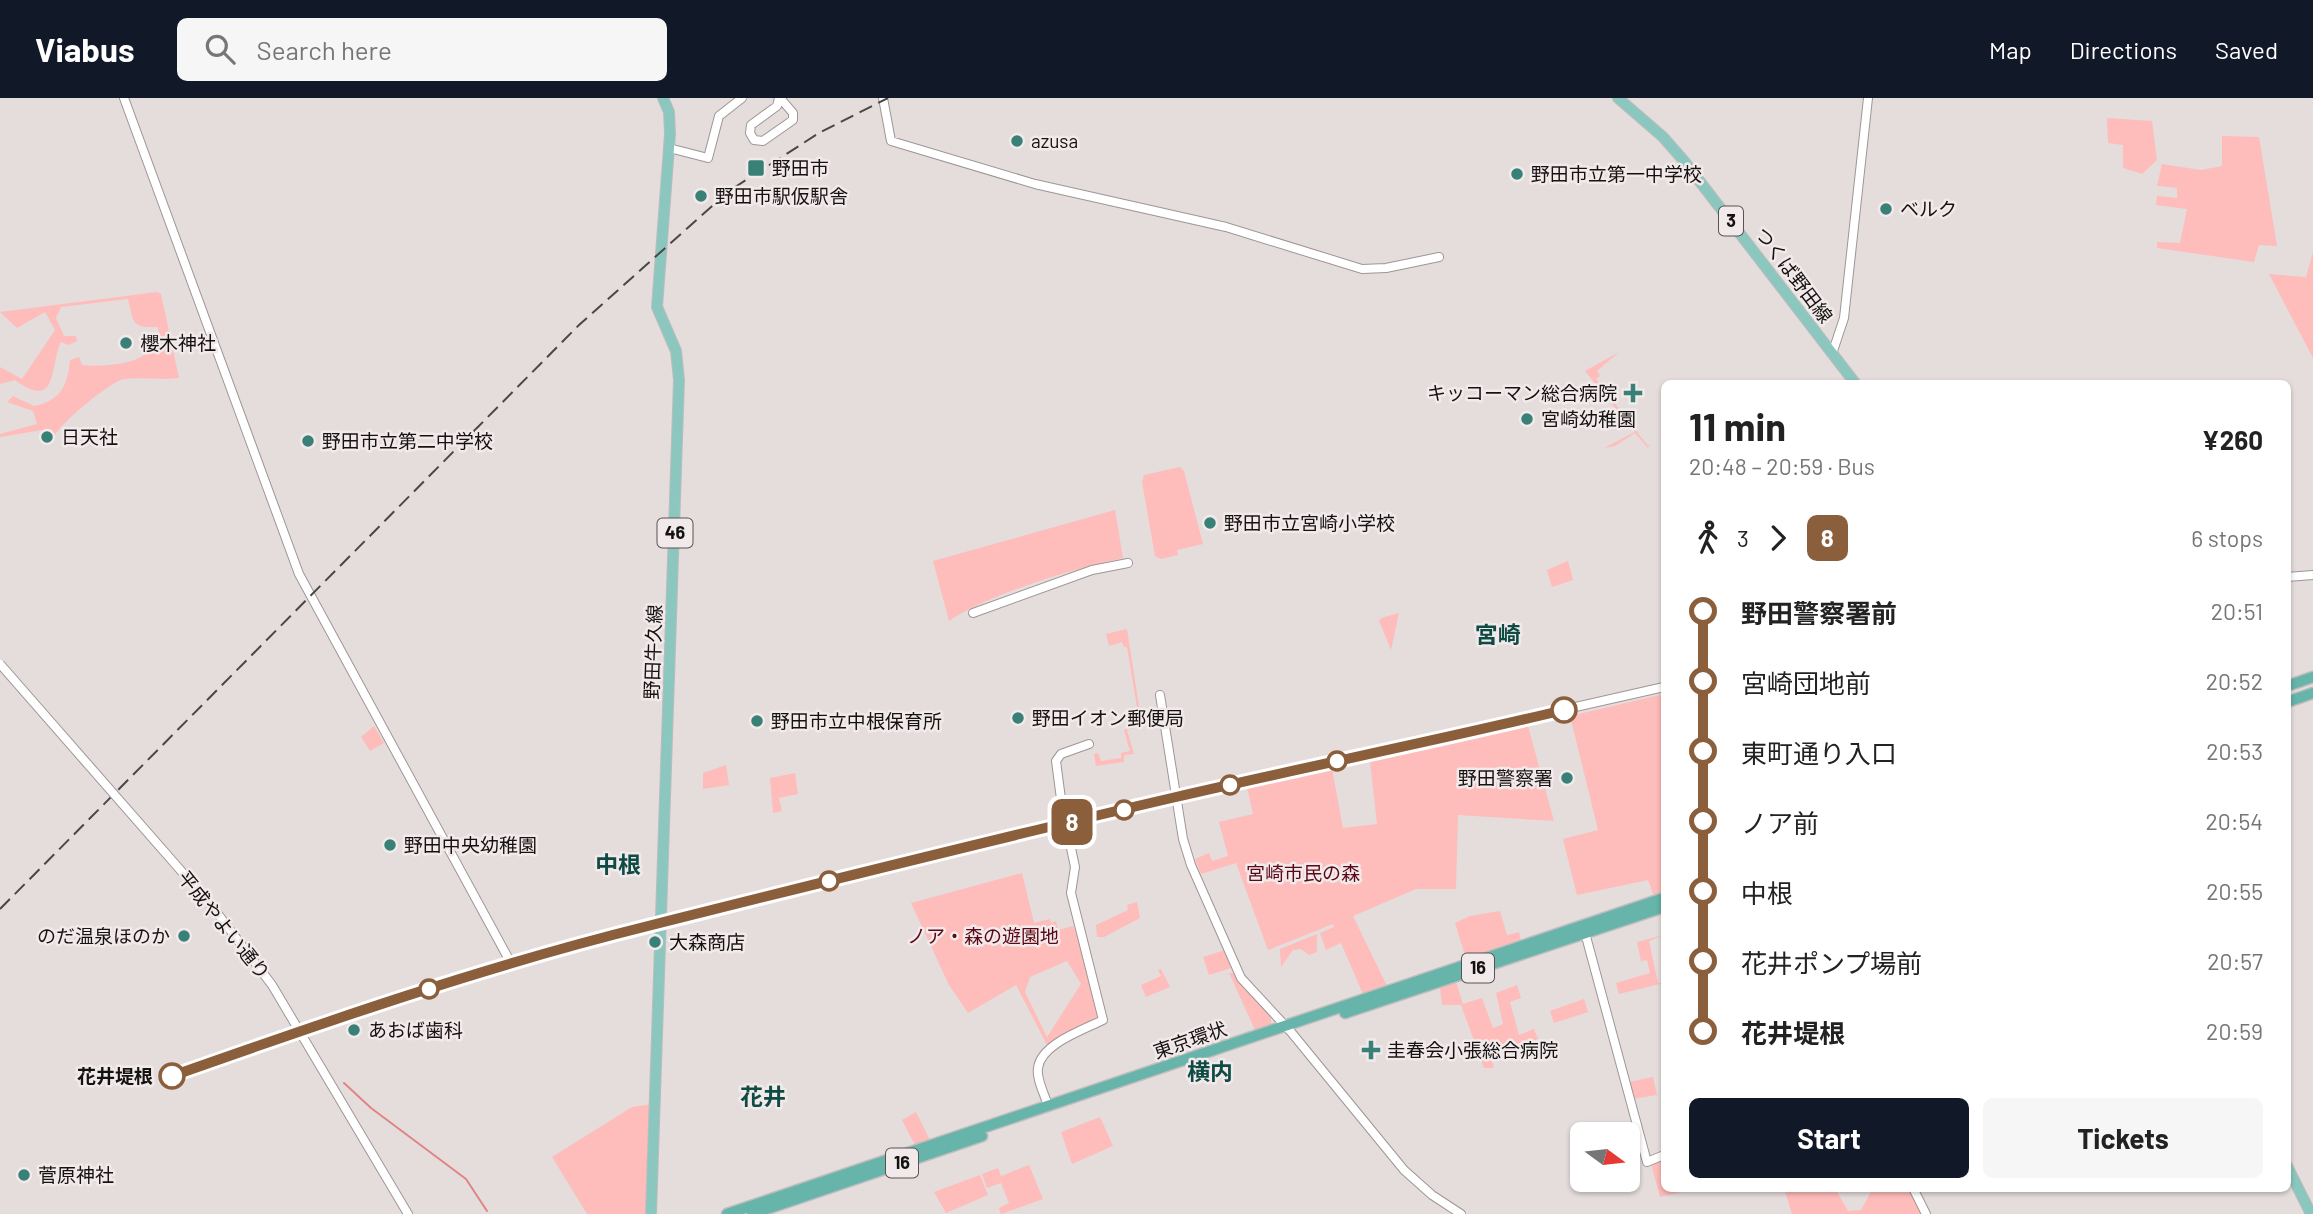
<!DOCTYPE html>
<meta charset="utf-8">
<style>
:root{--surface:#fff;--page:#f6f6f6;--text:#222;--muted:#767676;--accent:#111827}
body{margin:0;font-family:Barlow,"Noto Sans JP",sans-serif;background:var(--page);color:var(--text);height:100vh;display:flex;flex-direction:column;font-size:26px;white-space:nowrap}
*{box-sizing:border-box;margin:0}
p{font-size:23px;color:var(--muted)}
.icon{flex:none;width:38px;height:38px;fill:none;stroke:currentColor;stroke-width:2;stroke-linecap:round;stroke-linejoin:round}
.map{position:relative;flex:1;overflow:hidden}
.side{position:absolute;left:1661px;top:282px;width:630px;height:812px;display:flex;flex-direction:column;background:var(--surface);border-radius:10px;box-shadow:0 2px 5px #0004}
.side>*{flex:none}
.badge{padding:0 14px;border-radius:10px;font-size:24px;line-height:46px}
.needle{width:46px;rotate:105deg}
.tools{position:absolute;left:1570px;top:1024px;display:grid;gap:14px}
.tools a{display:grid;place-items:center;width:70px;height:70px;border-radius:10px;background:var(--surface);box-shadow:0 2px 5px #0004;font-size:35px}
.map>.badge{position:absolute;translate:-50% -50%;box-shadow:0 0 0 4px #fff}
.legs{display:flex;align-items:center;gap:10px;height:77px;padding:0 28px;font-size:23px}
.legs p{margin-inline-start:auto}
.summary{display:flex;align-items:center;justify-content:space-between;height:119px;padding:0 28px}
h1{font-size:38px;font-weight:700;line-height:52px}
.primary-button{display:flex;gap:14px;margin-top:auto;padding:14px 28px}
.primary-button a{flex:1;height:80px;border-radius:10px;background:var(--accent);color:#fff;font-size:28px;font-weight:700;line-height:80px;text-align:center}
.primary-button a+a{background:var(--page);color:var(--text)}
ul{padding:0 28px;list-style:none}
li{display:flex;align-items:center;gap:24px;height:70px;font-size:26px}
li i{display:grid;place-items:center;width:10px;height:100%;margin:0 9px;background:currentColor}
li i::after{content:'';width:18px;height:18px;margin:-9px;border:5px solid;border-radius:50%;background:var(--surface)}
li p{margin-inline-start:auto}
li:first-child i{background:linear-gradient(#0000 50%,currentColor 0)}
li:last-child i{background:linear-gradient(currentColor 50%,#0000 0)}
header{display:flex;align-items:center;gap:42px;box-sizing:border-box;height:98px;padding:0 35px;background:var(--accent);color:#fff}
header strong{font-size:33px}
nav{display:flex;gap:38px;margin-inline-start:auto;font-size:24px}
.search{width:490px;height:63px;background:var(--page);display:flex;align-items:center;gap:18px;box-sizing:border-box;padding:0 24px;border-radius:10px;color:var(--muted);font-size:26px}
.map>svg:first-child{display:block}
</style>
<header>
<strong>Viabus</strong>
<div class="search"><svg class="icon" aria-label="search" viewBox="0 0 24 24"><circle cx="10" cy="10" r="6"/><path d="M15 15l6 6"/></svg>Search here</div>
<nav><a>Map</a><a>Directions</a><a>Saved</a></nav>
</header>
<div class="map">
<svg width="2313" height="1116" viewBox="0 0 2313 1116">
<rect width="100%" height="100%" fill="#e5dddc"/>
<!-- green -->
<path fill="#febcba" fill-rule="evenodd" d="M2107,20L2152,23L2157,62L2142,76L2123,70V47L2108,45Z
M2222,38L2259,39L2277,148L2259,147L2254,164L2157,150V144L2180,145L2187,111L2156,107L2157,98L2177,100V90L2157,88L2162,66L2201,72L2222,68Z
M2313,154V260L2269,176L2306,179Z
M157,194L161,196L179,280C162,282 138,279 124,281C111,283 58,327 54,339L42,341V332L0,339V336L37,326L33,313L7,304L13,298L34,308C61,303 68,286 70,262L79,259L82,267C99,269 126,267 141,259C148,255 152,251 161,248L158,229C131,230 134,225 128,201L61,209L56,220L64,238H76L77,243L69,247L61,244C49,268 59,314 15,282L0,286V269L22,281L55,232L45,214L17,230L0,214Z
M1619,254L1597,273L1600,278L1596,281L1648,348L1651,346L1648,350L1635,335L1615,348L1604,350L1635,334L1585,273Z
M1180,369L1184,373L1203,446L1177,452L1178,457L1161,461L1155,458L1142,384L1144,377Z
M1115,412L1123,460C1076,470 986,497 949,523L933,463Z
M1568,463L1573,482L1552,489L1547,472Z
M1399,515L1391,552L1379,523L1381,520Z
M1127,531L1142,628L1127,632L1134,656L1124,657V664L1096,668L1094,656L1098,655L1101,663L1121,660V655L1130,653L1124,632L1136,628L1139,621L1127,549H1124L1122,544L1109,548L1106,536Z
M1664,596V794L1654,798L1648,782L1577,797L1563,741L1598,732L1570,618Z
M374,628L384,645L370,653L361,639Z
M1528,628L1554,723L1458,717L1456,791H1416L1353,818L1387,888L1363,896L1341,845L1326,852L1320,835L1334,829L1333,826L1268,852L1236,765L1201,776L1195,761L1209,755L1212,763L1228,758L1219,724L1253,716L1247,689L1332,671L1343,730L1377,726L1370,663Z
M726,667L729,687L703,691V675Z
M795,675L798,696L779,700L782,713L773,715L770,680Z
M1022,775L1034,825L1050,821L1051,825L1056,823L1058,832L1073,828L1082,849L1098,915L1097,921L1047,947L1016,887L968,915L949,887L911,805ZM1067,863L1081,886L1047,939L1025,894L1030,879Z
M1137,804L1140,820L1104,839H1097L1096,827L1128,812L1127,807Z
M1500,813L1507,837L1519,834L1521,842L1466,861L1455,825L1470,818Z
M1317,836V854L1309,857L1301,851L1293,852L1281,869L1280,851Z
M1664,837L1649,843L1658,885H1664L1619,896L1616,885L1650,875L1647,862L1641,863L1637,844Z
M1225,852L1231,870L1209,877L1203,859Z
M1161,871L1170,889L1146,899L1141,887L1161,878L1158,872Z
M1229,875H1235L1271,919V926L1255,932Z
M1456,884L1463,906L1482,900L1493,930L1503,926L1496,895L1517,887L1521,900L1510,904L1519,937L1534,931L1538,941L1500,954L1498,949L1488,952L1494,970H1484L1461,907H1442L1440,890Z
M1584,901L1588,914L1554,925L1550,913Z
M1653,979L1657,997L1633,1001L1629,984Z
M653,1006L645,1116H587L552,1059L632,1009Z
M916,1014L930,1042L915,1047L902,1022Z
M1100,1019L1113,1048L1072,1066L1061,1034Z
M1664,1062V1090H1699L1660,1099L1651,1066Z
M1029,1067L1043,1101L1001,1116L999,1110L1009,1105L1001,1085L987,1090L982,1076L998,1070L1001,1078Z
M980,1077L988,1097L946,1115L934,1094Z
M1784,1090H1835L1848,1113L1861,1112L1873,1090H1911L1924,1116H1792Z"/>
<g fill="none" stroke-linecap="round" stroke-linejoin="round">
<!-- stream -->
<path stroke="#e08585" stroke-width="2" d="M344,985L371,1010L466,1081L487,1113"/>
<defs>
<path id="tertiary" d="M124,0L299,476L512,867
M779,0L777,8L751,27L750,35L754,42L763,43L793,22V15L780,0
M883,0L891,43L1035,86L1226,129L1362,171L1386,170L1439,159
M669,50L708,60L719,18L742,0
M1832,256L1844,220L1868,0
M2287,479L2313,477
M973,515L1092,472L1128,465
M1160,597L1183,741L1191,767L1241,880L1291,934L1404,1072L1432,1097L1461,1116
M1063,716L1056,663L1061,656L1089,646
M211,807L272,887L408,1116
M1584,831L1647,1064L1664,1057
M299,934L411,896L646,828L1177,699L1664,589
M1048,1008C1045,997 1036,981 1038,970C1041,946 1083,932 1103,922L1071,795L1075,769L1068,736
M1913,1090L1926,1116"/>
<path id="primary" d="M1618,0L1663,39L1684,63L1855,285
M2287,1068L2311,1116
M651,1116L679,282L676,253L657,209L670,36L669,14L663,0"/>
<path id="trunk" d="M2287,588L2313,579
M2287,604L2313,595
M1345,915L1664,809
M727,1116L1664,800
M752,1116L982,1038"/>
</defs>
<!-- tertiary casing -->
<use href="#tertiary" stroke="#9e9696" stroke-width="10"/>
<!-- primary casing -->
<use href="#primary" stroke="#bdbdbd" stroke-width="12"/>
<!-- trunk casing -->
<use href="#trunk" stroke="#bdbdbd" stroke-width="13"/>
<!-- tertiary -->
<use href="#tertiary" stroke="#fff" stroke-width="8"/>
<!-- primary -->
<use href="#primary" stroke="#8cc7bf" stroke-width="10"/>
<!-- trunk -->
<use href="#trunk" stroke="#66b4aa" stroke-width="10"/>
<!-- rail -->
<path stroke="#4a4645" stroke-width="2" stroke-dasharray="14 7" stroke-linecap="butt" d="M0,811L579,227L729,93L819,35L888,0"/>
<defs>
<path id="tertiary-bridge" d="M0,566L211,807"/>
</defs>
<!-- tertiary-bridge casing -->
<use href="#tertiary-bridge" stroke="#9e9696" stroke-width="10" stroke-linecap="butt"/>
<!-- tertiary-bridge -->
<use href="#tertiary-bridge" stroke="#fff" stroke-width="8"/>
</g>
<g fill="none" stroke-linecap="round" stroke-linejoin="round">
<defs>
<path id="line-1" d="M172,978C328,923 486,868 648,828C823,784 999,740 1176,699C1305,669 1435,643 1564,612"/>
</defs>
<!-- line-1 casing -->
<use href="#line-1" stroke="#fff" stroke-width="16"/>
<!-- line-1 -->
<use href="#line-1" stroke="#8b5e3c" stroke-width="10"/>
</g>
<!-- markers -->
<g fill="#398077" stroke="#f2eaea" stroke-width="2.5">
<circle cx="1017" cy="43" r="7"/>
<rect x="747" y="61" width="18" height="18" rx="3.5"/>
<circle cx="1517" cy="76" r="7"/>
<circle cx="701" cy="98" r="7"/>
<circle cx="1886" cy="111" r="7"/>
<circle cx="126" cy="245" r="7"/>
<path d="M1629.5 284.5h7v7h7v7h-7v7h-7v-7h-7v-7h7z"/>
<circle cx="1527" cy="321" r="7"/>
<circle cx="47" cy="339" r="7"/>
<circle cx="308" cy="343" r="7"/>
<circle cx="1210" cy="425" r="7"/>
<circle cx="1018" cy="620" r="7"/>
<circle cx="757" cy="623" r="7"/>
<circle cx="1567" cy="680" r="7"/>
<circle cx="390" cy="747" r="7"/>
<circle cx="184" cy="838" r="7"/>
<circle cx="655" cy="844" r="7"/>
<circle cx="354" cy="932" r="7"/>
<path d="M1367.5 941.5h7v7h7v7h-7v7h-7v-7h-7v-7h7z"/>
<circle cx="24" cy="1077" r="7"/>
</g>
<g fill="#fff" stroke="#8b5e3c" stroke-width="3.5">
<circle cx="1564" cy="612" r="12"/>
<circle cx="1337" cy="663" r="9"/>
<circle cx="1230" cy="687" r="9"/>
<circle cx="1124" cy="712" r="9"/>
<circle cx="829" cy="783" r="9"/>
<circle cx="429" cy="891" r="9"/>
<circle cx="172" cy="978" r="12"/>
</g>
<g text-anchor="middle" stroke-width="5" stroke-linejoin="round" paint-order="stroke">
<!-- shield labels -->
<g fill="#f2eaea" stroke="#575353" stroke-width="2">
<rect x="1719" y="108.5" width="24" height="29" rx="5"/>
<rect x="657.5" y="420.5" width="35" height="29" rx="5"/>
<rect x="1462" y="855.5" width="32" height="29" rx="5"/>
<rect x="886" y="1050.5" width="32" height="29" rx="5"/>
</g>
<g font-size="18" font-weight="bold" fill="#151212">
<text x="1731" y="129">3</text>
<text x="675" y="441">46</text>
<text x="1478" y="876">16</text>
<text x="902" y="1071">16</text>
</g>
<!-- poi labels -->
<g font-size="19" fill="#151212" stroke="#f2eaea" text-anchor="start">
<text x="1031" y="50">azusa</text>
<text x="772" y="77">野田市</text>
<text x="1531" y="83">野田市立第一中学校</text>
<text x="715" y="105">野田市駅仮駅舎</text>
<text x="1900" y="118">ベルク</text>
<text x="140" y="252">櫻木神社</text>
<text x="1617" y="302" text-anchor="end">キッコーマン総合病院</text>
<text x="1541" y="328">宮崎幼稚園</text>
<text x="61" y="346">日天社</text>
<text x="322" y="350">野田市立第二中学校</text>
<text x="1224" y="432">野田市立宮崎小学校</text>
<text x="1032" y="627">野田イオン郵便局</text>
<text x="771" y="630">野田市立中根保育所</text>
<text x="1553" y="687" text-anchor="end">野田警察署</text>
<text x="404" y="754">野田中央幼稚園</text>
<text x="170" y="845" text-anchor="end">のだ温泉ほのか</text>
<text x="669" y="851">大森商店</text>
<text x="368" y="939">あおば歯科</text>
<text x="1387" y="959">圭春会小張総合病院</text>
<text x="38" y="1084">菅原神社</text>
</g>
<!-- street labels -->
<g font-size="19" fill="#151212" stroke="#f2eaea">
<text transform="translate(1794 177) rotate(53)" y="7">つくば野田線</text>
<text transform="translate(653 554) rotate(-88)" y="7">野田牛久線</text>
<text transform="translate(224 827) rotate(51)" y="7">平成やよい通り</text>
<text transform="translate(1190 942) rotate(-19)" y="7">東京環状</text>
</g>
<!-- park labels -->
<g font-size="19" fill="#5b0815" stroke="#f2eaea">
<text x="1303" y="782">宮崎市民の森</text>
<text x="983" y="845">ノア・森の遊園地</text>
</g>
<!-- stop labels -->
<g font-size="19" font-weight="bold" fill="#151212" stroke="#f2eaea" text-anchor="end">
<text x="153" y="985">花井堤根</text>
</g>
<!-- quarter labels -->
<g font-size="23" font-weight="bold" fill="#0f4b45" stroke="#f2eaea">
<text x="1498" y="545">宮崎</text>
<text x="618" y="775">中根</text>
<text x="1210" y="982">横内</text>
<text x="763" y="1007">花井</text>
</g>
</g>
</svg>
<div class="tools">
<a><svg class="needle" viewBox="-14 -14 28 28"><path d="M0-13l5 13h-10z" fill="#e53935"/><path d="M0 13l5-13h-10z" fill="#767676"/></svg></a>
</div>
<b class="badge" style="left:1072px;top:724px;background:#8b5e3c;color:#fff">8</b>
<section class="side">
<div class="summary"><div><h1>11 min</h1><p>20:48 – 20:59 · Bus</p></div><b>¥260</b></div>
<div class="legs"><svg class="icon" aria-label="walk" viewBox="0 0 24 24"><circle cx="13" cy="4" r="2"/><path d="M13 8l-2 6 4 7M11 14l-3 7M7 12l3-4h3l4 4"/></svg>3<svg class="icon" aria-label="forward" viewBox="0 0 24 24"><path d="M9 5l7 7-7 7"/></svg><b class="badge" style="background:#8b5e3c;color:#fff">8</b><p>6 stops</p></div>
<ul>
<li><i style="color:#8b5e3c"></i><b>野田警察署前</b><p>20:51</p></li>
<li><i style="color:#8b5e3c"></i><span>宮崎団地前</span><p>20:52</p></li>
<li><i style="color:#8b5e3c"></i><span>東町通り入口</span><p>20:53</p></li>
<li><i style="color:#8b5e3c"></i><span>ノア前</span><p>20:54</p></li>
<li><i style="color:#8b5e3c"></i><span>中根</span><p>20:55</p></li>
<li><i style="color:#8b5e3c"></i><span>花井ポンプ場前</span><p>20:57</p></li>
<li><i style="color:#8b5e3c"></i><b>花井堤根</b><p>20:59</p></li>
</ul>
<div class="primary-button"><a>Start</a><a>Tickets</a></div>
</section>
</div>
